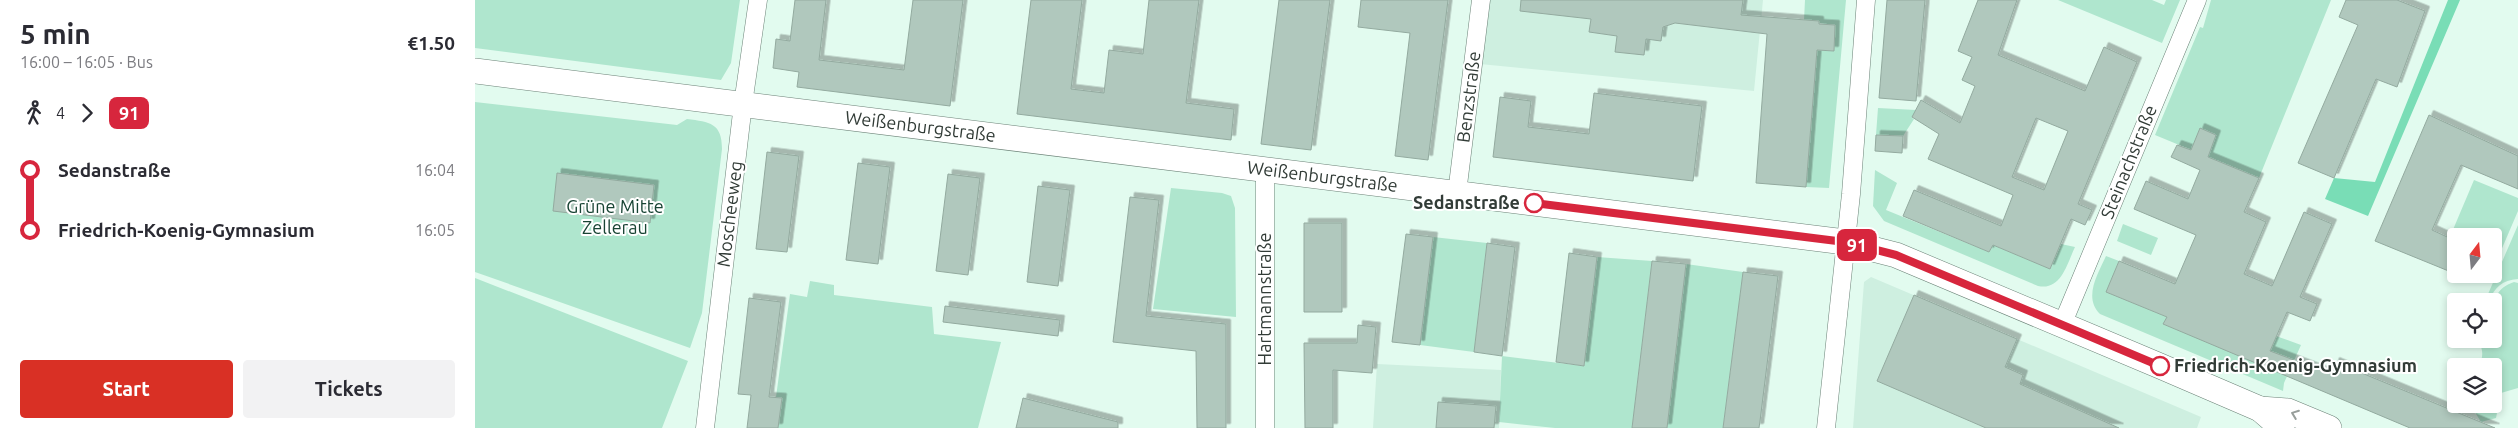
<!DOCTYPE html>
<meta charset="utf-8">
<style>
:root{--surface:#fff;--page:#f2f2f3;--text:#2b2b33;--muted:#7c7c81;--accent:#d93025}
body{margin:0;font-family:Ubuntu,sans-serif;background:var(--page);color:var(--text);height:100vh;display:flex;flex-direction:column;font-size:19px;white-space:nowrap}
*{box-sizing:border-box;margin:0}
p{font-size:16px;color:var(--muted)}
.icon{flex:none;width:28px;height:28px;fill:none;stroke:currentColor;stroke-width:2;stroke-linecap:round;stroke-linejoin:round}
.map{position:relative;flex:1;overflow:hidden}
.sheet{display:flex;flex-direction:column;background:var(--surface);width:475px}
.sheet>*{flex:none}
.badge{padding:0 10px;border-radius:8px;font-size:18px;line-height:32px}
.needle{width:32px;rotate:16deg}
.fabs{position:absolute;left:1972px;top:228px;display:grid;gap:10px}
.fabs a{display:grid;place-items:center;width:55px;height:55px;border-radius:5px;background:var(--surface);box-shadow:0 2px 8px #0003;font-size:25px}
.map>.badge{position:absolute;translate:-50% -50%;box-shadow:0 0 0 2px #fff}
.legs{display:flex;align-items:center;gap:8px;height:55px;padding:0 20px;font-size:16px}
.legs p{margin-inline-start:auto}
.summary{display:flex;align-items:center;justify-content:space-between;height:85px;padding:0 20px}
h1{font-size:28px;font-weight:700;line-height:38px}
.button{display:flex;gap:10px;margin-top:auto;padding:10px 20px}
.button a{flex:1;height:58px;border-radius:5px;background:var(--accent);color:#fff;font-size:20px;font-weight:700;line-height:58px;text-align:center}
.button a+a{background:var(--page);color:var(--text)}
ul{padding:0 20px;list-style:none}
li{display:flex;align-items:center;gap:18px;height:60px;font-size:19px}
li i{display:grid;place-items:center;width:8px;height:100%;margin:0 6px;background:currentColor}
li i::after{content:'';width:12px;height:12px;margin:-6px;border:4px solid;border-radius:50%;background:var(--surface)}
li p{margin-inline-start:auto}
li:first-child i{background:linear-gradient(#0000 50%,currentColor 0)}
li:last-child i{background:linear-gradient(currentColor 50%,#0000 0)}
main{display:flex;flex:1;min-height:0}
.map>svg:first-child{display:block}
</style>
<main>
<section class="sheet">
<div class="summary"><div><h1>5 min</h1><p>16:00 – 16:05 · Bus</p></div><b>€1.50</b></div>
<div class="legs"><svg class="icon" aria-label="walk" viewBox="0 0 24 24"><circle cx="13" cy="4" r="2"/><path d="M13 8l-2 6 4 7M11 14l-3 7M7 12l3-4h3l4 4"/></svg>4<svg class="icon" aria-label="forward" viewBox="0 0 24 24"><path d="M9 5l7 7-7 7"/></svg><b class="badge" style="background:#d7263d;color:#fff">91</b></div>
<ul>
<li><i style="color:#d7263d"></i><b>Sedanstraße</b><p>16:04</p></li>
<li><i style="color:#d7263d"></i><b>Friedrich-Koenig-Gymnasium</b><p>16:05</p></li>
</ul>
<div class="button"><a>Start</a><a>Tickets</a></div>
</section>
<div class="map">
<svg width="2043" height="428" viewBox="0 0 2043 428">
<defs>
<filter id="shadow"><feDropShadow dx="4.5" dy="-4.5" stdDeviation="0" flood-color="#0004"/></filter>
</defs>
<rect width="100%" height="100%" fill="#e2fbef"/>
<!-- built -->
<path fill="#ceefe0" d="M1001,0H1288L1279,91L1005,64Z
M1396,277L1726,417L1722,428H1378L1389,282Z
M902,364L1026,370L1024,428H898Z"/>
<!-- green -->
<path fill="#afe6ce" d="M0,0H265L256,63L246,80L0,48Z
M1330,0H1371L1354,188L1331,187L1342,50L1358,51L1360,26L1329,20Z
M1583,0H1677L1689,5L1691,0H1705L1687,43Z
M1736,0H1856L1784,178L1680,135L1725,27L1728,28Z
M0,102L202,125L212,119C235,122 247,123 247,149L227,313L215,348L0,272Z
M1403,108L1441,110L1437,118L1439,119L1428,136L1401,135Z
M1400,170L1422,183L1411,210L1514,252L1518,245L1575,269L1586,244L1600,247C1592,264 1586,291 1563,286L1409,221L1398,206Z
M1999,180L2043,198V211L2025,253L2019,250V236H1987L1977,232Z
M696,188L747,193L756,196L760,208L761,317L678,309Z
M1648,224L1683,238L1676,255L1642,241Z
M2043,225V279C2027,280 2020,287 2014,301H2010Z
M958,237L1012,243L999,352L945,345Z
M1631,256L1644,261L1632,292L1692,317L1688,324L1789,366L1801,336L1826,345L1809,383L1808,391L1625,314C1608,297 1623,274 1631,256Z
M1122,257L1177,261L1157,428H1080L1024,422L1027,356L1109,366Z
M1211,264L1268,272L1248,428H1192Z
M0,278L213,361L187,428H0Z
M335,281L359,285V295L457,307L459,334L526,342L503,428H303L307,398L301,397L315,294L332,297Z
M2039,282L2043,283V388L2026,393L2021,418L2006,422L1995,404H2019V366H2004C2008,358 2009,349 2003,342L2004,339H2019C2019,314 2012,291 2039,282Z"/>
<!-- forest -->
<path fill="#79ddb6" d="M1973,0H1985L1893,216L1850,199L1859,178L1900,182Z"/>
<!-- building -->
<path fill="#b0c8bd" stroke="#93aa9f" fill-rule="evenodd" filter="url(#shadow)" d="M320,0H351L344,60L429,70L438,0H488L475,106L322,87L324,72L298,68L301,39L315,41Z
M556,0H607L596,89L629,93L634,50L668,54L674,0H724L711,103L759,109L756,140L542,114Z
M804,0H855L836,150L786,144Z
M886,0H973L953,160L920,156L935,33L883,27Z
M1046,0H1268L1266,15L1344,21V24L1360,25L1359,51L1342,50L1331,187L1281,183L1292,34L1200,23L1188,27L1186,41L1171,39L1169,55L1140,52L1142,36L1114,32L1116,19L1045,11Z
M1412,0H1450L1441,101L1404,98Z
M1503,0H1542L1523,55L1610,91L1629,47L1662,62L1603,204L1617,210L1610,225L1596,219L1575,269L1518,245L1514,252L1428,216L1439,190L1526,226L1538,195L1453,159L1464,134L1437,117L1446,100L1485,123L1500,86L1487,80L1497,57L1483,51ZM1561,118L1593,131L1569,190L1537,177Z
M1871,0H1922L1950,11L1922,87L1901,79L1859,178L1823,163L1883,25L1864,17Z
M1119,93L1227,106L1218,181L1018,157L1025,97L1056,101L1053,127L1114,134Z
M1954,115L2043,156V189L1986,165L1957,230L1981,241V274L1900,241Z
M1725,128L1741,135L1733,157L1784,178L1769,212L1791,222L1769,274L1797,286L1829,212L1857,224L1825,297L1842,304L1835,321L1812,312L1795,351L1856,374L1860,362L2020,428H1935L1688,324L1692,317L1631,292L1644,261L1700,284L1721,235L1659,209L1671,181L1713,199L1725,170L1696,157L1702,145L1716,150Z
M1401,135L1428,136L1427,153L1400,151Z
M292,152L324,156L312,252L281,249Z
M383,163L415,167L403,264L371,260Z
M82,173L179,185L175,223L78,211Z
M473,174L505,178L493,275L461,271Z
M563,186L595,190L583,286L552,282Z
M655,197L684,200L671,316L751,324V428H722L721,351L638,342Z
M829,223H867V312H829Z
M931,234L958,237L945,345L917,342Z
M1012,243L1040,247L1027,356L999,352Z
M1094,253L1122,257L1109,366L1081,362Z
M1177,261L1211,264L1192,428H1157Z
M1268,272L1303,276L1285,421L1284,428H1248Z
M1439,295L1542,339L1530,367L1548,375L1545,384L1644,428H1511L1402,381Z
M274,298L306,302L294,397L307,398L303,428H272L276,395L263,394Z
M470,306L585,320L583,336L468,322Z
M883,325L901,327L897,373L858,370V428H830L829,343H882Z
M548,398L643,422V428H541Z
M963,402L1021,406L1019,428H961Z"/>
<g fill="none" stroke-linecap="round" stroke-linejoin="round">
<defs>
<path id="street" d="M982,193L1006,0
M1587,325L1722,0
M230,428L268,104L283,0
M790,428V170
M1351,428L1376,194L1391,0"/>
<g id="secondary">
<path id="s1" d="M0,71L1370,242L1421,255L1685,366L1785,409L1807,428"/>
<path d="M1785,409L1813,411L1854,428"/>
</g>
</defs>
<!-- street casing -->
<use href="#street" stroke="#6b8277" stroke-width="19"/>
<!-- secondary casing -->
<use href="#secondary" stroke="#6b8277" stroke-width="26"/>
<!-- street -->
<use href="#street" stroke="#fff" stroke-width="18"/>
<!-- secondary -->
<use href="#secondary" stroke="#fff" stroke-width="25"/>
</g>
<!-- one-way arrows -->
<defs><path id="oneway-chevron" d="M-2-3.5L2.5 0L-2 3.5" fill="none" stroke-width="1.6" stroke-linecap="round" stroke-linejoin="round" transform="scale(1.25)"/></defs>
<use stroke="#989e9b" href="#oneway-chevron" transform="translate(1820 414) rotate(-159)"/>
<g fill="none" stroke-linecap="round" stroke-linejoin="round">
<defs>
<path id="line-1" d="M1059,203L1370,242L1421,255L1685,366"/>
</defs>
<!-- line-1 casing -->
<use href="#line-1" stroke="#fff" stroke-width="11"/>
<!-- line-1 -->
<use href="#line-1" stroke="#d7263d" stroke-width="8"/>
</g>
<!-- markers -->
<g fill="#fff" stroke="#d7263d" stroke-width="2.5">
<circle cx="1059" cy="203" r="9"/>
<circle cx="1685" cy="366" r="9"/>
</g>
<g text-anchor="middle" stroke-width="4" stroke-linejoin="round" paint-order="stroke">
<!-- street labels -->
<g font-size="18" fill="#323c37" stroke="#fff">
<text transform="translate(994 97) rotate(-83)" y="6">Benzstraße</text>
<text dy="6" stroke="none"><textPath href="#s1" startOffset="449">Weißenburgstraße</textPath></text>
<text transform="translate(1654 162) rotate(-68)" y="6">Steinachstraße</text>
<text dy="6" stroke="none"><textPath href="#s1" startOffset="854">Weißenburgstraße</textPath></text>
<text transform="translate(255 214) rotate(-83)" y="6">Moscheeweg</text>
<text transform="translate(790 299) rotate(-90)" y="6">Hartmannstraße</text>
</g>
<!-- stop labels -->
<g font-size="18" font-weight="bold" fill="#323c37" stroke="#fff" text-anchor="end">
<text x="1045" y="209">Sedanstraße</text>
<text x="1699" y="372" text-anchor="start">Friedrich-Koenig-Gymnasium</text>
</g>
<!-- park labels -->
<g font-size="18" fill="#184434" stroke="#fff">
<text x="140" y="213">Grüne Mitte<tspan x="140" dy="21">Zellerau</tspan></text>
</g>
</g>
</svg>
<div class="fabs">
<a><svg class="needle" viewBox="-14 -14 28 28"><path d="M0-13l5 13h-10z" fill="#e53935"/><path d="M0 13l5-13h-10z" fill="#7c7c81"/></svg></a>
<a><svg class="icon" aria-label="locate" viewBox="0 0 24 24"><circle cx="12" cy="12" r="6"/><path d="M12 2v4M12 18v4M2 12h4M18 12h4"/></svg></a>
<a><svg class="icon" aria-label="layers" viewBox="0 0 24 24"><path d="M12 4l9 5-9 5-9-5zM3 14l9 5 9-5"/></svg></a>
</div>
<b class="badge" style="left:1382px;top:245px;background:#d7263d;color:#fff">91</b>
</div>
</main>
